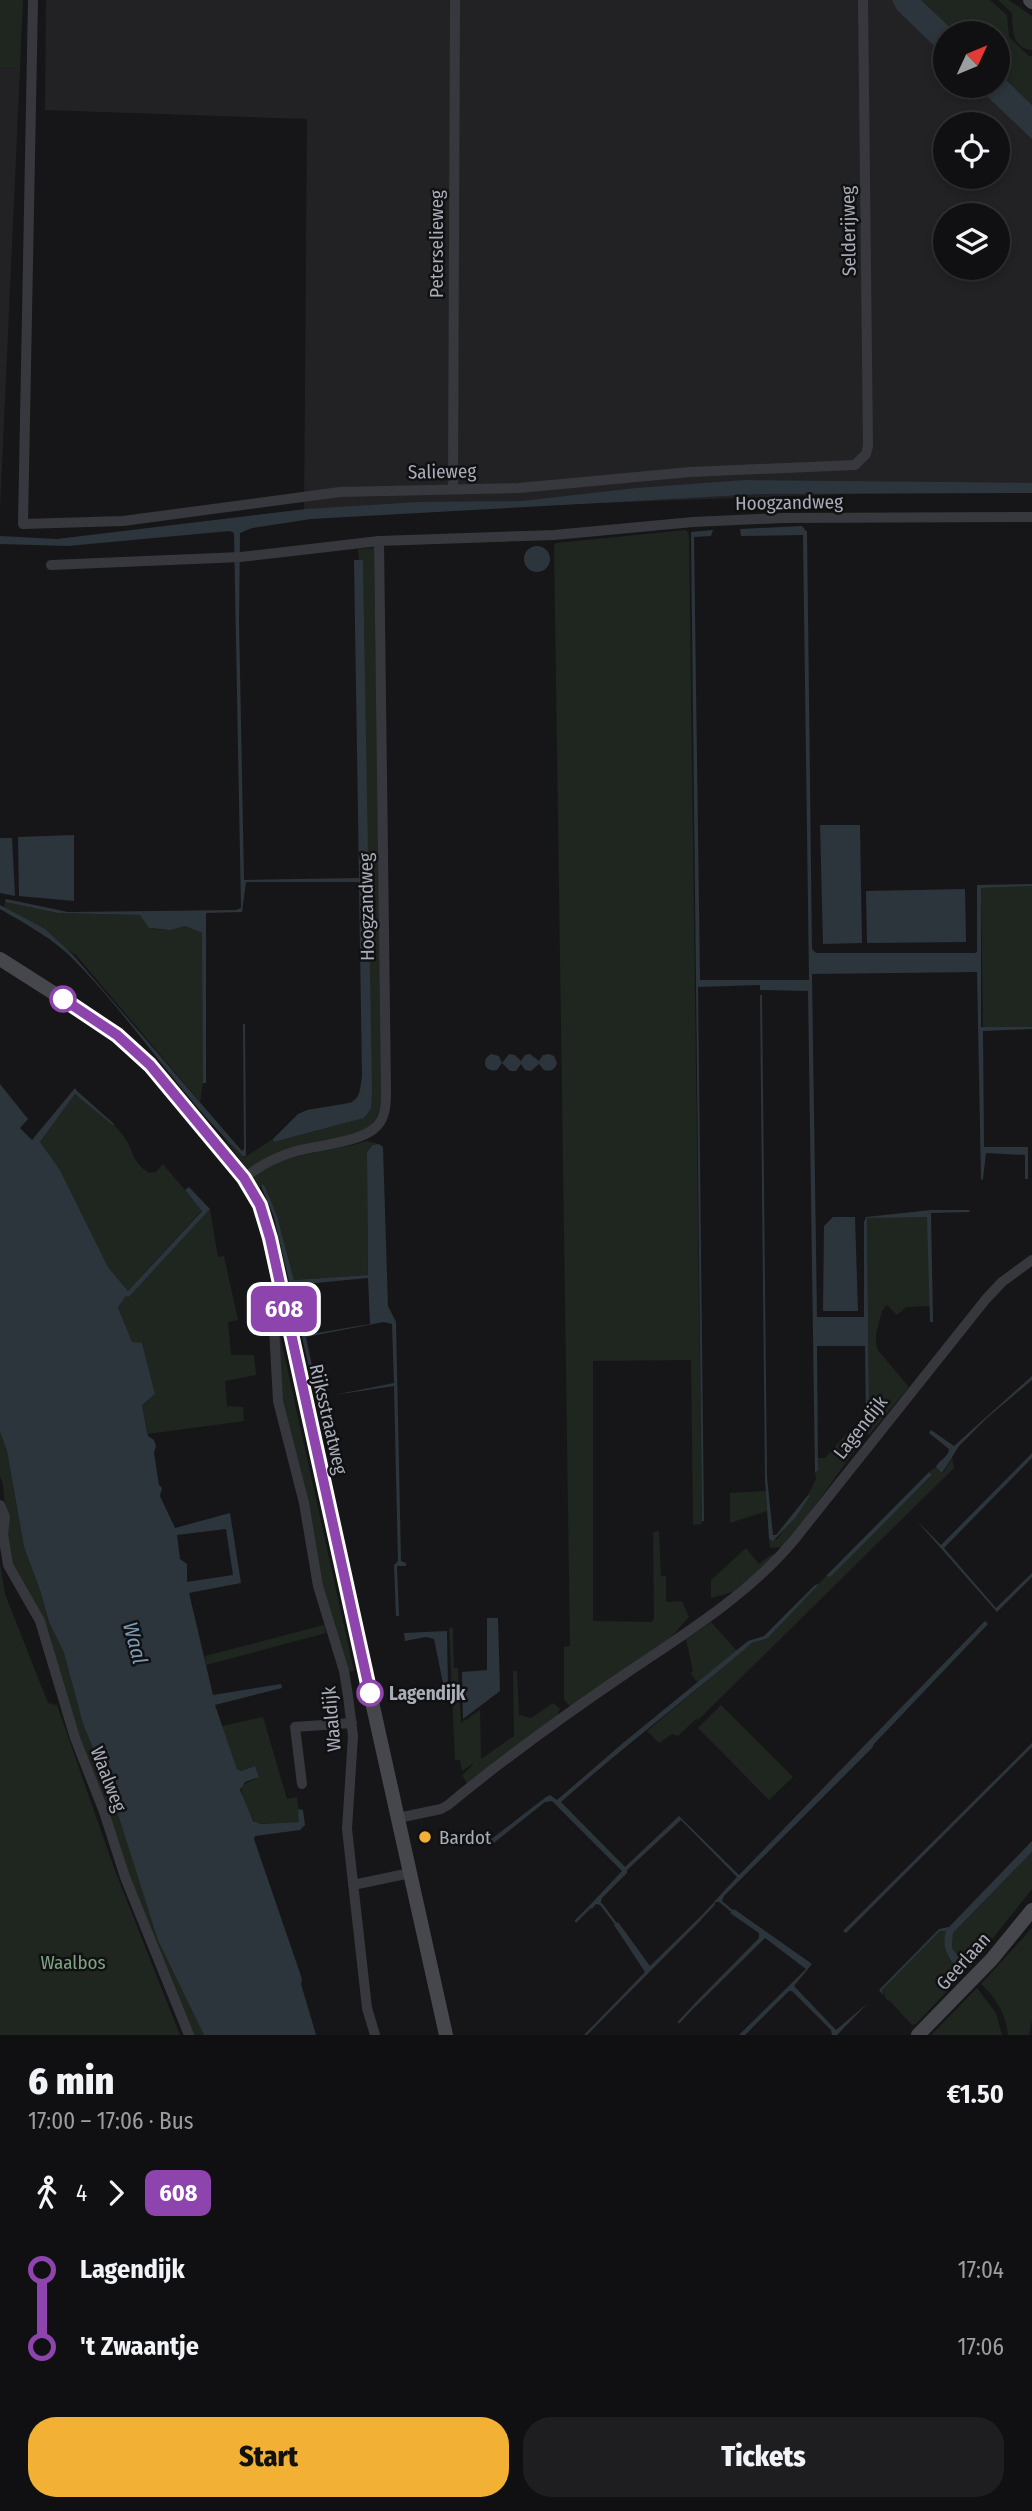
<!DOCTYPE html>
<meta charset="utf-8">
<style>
:root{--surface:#101012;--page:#1e1e20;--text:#f1f3f6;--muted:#9c9d9f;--line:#303032;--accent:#f2b134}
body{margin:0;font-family:"Fira Sans Condensed",sans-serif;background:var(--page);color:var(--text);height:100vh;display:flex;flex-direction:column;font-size:26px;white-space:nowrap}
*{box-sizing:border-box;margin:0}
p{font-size:23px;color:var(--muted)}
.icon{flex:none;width:38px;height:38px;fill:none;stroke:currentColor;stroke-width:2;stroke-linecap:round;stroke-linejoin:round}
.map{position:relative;height:2035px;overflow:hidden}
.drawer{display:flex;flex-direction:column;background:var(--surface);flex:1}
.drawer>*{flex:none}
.badge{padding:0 14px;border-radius:10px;font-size:24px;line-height:46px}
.needle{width:46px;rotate:46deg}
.controls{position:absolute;left:933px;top:21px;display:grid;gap:14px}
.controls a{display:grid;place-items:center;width:77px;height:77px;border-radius:50%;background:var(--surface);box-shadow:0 4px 10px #0003,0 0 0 2px var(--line);font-size:35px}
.map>.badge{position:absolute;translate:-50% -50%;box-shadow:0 0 0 4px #fff}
.legs{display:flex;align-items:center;gap:10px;height:77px;padding:0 28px;font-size:23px}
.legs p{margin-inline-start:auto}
.headline{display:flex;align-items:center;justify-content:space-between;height:119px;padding:0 28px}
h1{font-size:38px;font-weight:800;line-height:52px}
.button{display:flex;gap:14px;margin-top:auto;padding:14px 28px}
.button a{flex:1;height:80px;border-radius:28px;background:var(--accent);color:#111;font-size:28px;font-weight:800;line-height:80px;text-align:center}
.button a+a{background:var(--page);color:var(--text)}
ul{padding:0 28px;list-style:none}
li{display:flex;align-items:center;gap:24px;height:77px;font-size:26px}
li i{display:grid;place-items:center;width:10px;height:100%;margin:0 9px;background:currentColor}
li i::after{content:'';width:18px;height:18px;margin:-9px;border:5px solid;border-radius:50%;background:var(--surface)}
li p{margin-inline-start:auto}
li:first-child i{background:linear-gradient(#0000 50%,currentColor 0)}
li:last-child i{background:linear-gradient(currentColor 50%,#0000 0)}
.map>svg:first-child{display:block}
</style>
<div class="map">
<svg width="1032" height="2035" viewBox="0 0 1032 2035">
<rect width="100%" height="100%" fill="#161618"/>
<!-- built -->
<path fill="#222225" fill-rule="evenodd" d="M46,0H906L945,38V86H995L1032,120V487L304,514L307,119L45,110ZM945,124H998V177H945ZM945,215H998V268H945Z
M0,67L20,68L0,510Z"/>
<!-- green -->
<path fill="#1e261f" d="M0,0H23L20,68L0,67Z
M921,0H990L1007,15L1009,37L1029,56H1032V105L998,72V33H956Z
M998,0H1009L1032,16V50C1011,48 1013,29 1012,13Z
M686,530L689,534L702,1524L693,1525L691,1360L593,1361V1621L652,1622L654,1619L653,1532L659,1531L661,1576H666V1602L682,1601L689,1617L671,1637L571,1707L564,1700V1647L570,1646L554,546L556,543Z
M374,548L382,1090C380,1110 379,1122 360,1133L247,1169L221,1134L245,1157L273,1139L275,1142L364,1118L371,1109L363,560H359L358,549Z
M1032,886V1027L983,1028L981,888Z
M5,902L58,913L140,915L152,929L164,930L185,926L202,933L204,937L203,1083L200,1102L76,955L3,910Z
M75,1094C91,1107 114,1121 125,1138C135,1154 131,1160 149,1173L156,1172L163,1164L202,1210L128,1291L108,1267L60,1170L40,1142Z
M367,1141L379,1144L373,1145L367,1152L368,1275L294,1280L277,1216L263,1185L259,1187L253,1178C281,1151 330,1153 367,1141Z
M210,1209L218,1257L224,1256L238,1320L228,1322L231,1355H254L256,1375L225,1381L227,1406L243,1407L244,1421L148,1434L142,1405L155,1394L142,1343H132L118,1306L126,1296L129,1297Z
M925,1215L928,1218L930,1306L906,1307L897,1315L887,1305L882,1311L876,1334V1344L878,1350L909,1387L869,1435L861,1427L881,1404L869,1413L867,1218Z
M275,1313L354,1671L346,1672L328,1618L279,1389Z
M0,1432L7,1451L24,1547L40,1590L49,1622L64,1653L83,1724L111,1792L168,1956L204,2035H191L136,1902L75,1730L48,1629L10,1561L3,1484L0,1476Z
M848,1432L860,1443L785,1547L770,1548L769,1539H777L810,1497L808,1495L816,1479L815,1472L818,1471V1458H825Z
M952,1457L954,1468L698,1720L696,1719L678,1736L672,1734L659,1743L647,1731L752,1643L768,1638L826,1576L932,1476L929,1472L936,1467L942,1473L944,1472Z
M766,1491L767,1511L730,1523V1493Z
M746,1548L759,1564L771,1555H777L733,1592L711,1598V1580Z
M0,1564L5,1594L48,1703L57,1705L114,1868L180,2035H0Z
M711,1622L737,1651L698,1683L690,1673L693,1671L686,1639Z
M324,1625L326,1633L206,1665L205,1656Z
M449,1628H453L454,1668H458L461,1723L480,1710L481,1759L514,1736L513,1671H517L519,1715L531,1718L553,1703L560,1709L557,1716L468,1785L462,1775L473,1765L472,1764L462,1771L460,1760H455Z
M721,1705L793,1777L769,1800L698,1728Z
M263,1717L287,1799L297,1797L300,1822L257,1824C248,1815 240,1798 242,1785L259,1777L255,1766L240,1771L237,1769L222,1726Z
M1032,1852V1889L971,1966L916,2024L912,2025L889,2000L888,2002L882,1990L940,1931H946C942,1948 947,1957 958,1970L965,1966L952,1948L953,1933Z
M1032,1928V2020L1029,2035H1008C1006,2014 996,1998 981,1984Z
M977,1988L996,2013L1002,2035H931Z"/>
<!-- water -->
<path fill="#2c353c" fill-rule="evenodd" d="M892,0H921L956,33H945V56L897,10Z
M998,72L1032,105V139L976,86H998Z
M745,480L1032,483V493L760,494L311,519L252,528L240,533L239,619L244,880L359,878L354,560H363L372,1090L371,1109L364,1118L274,1142L273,1139L298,1114L307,1110L349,1103C361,1099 360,1088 362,1076L359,882H246L242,912L206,913V1083H203L202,933L185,926L170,930L149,928L140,915L58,913L5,902L6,899L68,912L236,910L241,908L234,533L230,531L68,546L0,544V536L57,539L306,509L419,502L522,501L636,488Z
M802,526L807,532L812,949L816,953H975L977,952V885L1032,884V886L981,888V1027H1032V1029L983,1031L984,1147H1028V1179H1025V1155L986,1153L983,1179L981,1180L977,972L812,974L817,1317H864V1222L866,1217L931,1210H970L969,1212L931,1213L933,1322H930L927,1217L867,1218L869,1412L880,1403L881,1404L864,1423L866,1417L865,1346H817L818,1471L815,1472L808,991L760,990V985L698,987L704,1521H702L691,532L713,530L711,536L694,537L700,980H809L803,535L741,536L740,529Z
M524 559a13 13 0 1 1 26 0a13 13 0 1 1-26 0Z
M820,825H860L862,943L823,944Z
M74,835V901L19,896L18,837Z
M0,838H12L15,896L0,893Z
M965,889L966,942L867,943L866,891Z
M0,905L45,929L73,955L242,1151L244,1149L243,1024H245L246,1156H243C181,1097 135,1022 75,961C54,939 26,924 0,909Z
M760,995H762L767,1477L773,1535H776L808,1495L810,1496L796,1517L773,1541L769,1539L765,1479Z
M491,1054L499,1056L502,1063L509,1054L515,1055L521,1061L525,1055L530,1054L539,1061L543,1055L549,1054L554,1056L557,1063C555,1070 550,1072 544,1070L539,1064L531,1071L525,1070L521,1064L516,1071H510L502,1063L497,1070C485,1073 480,1060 491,1054Z
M0,1084L28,1119L20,1128L32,1140L75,1088L77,1091L114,1124L113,1125L75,1094L40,1142L60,1170L108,1267L128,1291L202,1211L185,1190L189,1187L210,1209L129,1297L126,1296L118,1307L132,1342L142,1343L155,1394L142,1405L148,1436L154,1440L156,1446L154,1453L159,1485L162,1488L160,1496L175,1528L230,1513L241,1583L189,1593L213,1695L281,1684L282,1688L215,1705L237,1769L241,1771L255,1766L259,1777L245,1782L240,1790L253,1821L261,1824L299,1822L298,1809L303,1810L305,1825L300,1830L255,1836L254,1839L302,1979L301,1984L316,2035H204L158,1940L111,1792L83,1724L64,1653L49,1622L40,1590L24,1547L7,1451L0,1432ZM226,1529L233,1575L187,1582V1564L180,1559L177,1535Z
M379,1144L383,1147L388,1306L396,1322L401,1561L406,1563V1566H397L399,1616H396L394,1565L398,1561L394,1386L334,1395L394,1383L392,1324L384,1322L306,1337L315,1380H312L274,1217L261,1186L263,1184L265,1187L277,1216L294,1280L368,1275L367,1152L373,1145ZM368,1278L370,1324L305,1335L295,1285Z
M833,1217H855L858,1311H823L824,1226Z
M1032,1376V1380L988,1417L959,1446L942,1473L936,1467C939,1460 949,1457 949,1449L929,1433L931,1430L954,1446Z
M1032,1453V1458L944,1548L996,1608L1032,1573V1577L997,1612L916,1520L941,1545Z
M929,1472L932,1475L830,1577L826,1576Z
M819,1584L768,1638L752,1643C689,1697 623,1747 561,1802L625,1867L679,1816L739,1875L985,1621L988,1624L874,1744L872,1748L724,1896L722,1901L713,1903L737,1877L681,1820L627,1870V1873L602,1898L600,1905L596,1904L592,1909L589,1906L622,1871L552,1801L545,1802L490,1846L485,1844L546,1797L550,1795L557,1800L623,1743L748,1641L764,1636L815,1585Z
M487,1618H498L500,1691L463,1719L462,1672L487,1670Z
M447,1631L448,1692L445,1693L434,1639L426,1637L405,1641L404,1633Z
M1032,1743V1747L846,1933L843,1931Z
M1032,1841V1852L953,1933L952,1948L965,1966L958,1970C948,1957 941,1948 946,1931H940L882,1990L883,1995L879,1990L939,1929L949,1927Z
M734,1909L812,1964L794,1986L836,2030L868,2003L837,2035H832L831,2030L792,1991H789L745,2035H739L806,1969L765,1938L696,2006L694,2004L759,1938V1933L730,1913Z
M699,1918L701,1920L587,2035H584L645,1972L614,1925L618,1922L650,1966Z"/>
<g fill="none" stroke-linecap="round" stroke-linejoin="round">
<!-- stream -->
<path stroke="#2c353c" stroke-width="2.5" d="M720,1901L732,1911
M601,1904L616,1924
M700,1919L714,1904
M576,1921L590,1907
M679,2022L695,2005"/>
<!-- street -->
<path stroke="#37383d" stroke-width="10" d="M33,0L23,524L123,521L340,492L519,488L690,472L855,465L866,454L868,446L863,0
M453,488L455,0
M51,565L241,557L379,541
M244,1178C258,1167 276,1157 293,1152C315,1145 368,1143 380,1122C386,1113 386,1100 386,1090L379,541L554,535L693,522L783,518L1032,517
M279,1284L272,1292L278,1401L304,1503L318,1586L344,1671L348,1696L353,1736L347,1829L367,2008L375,2035
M0,1505L5,1517L3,1534L8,1565L40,1621L75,1738L104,1812L125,1877L189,2035
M302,1784L295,1727L352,1723
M398,1818L441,1809L448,1805C506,1757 566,1714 628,1672C686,1633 749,1594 794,1540L986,1299L1002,1282L1032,1260
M353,1885L410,1873"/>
<!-- secondary -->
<path stroke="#45474d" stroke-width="14" d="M1030,0L1032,2
M0,959L99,1022L124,1040L150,1065L244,1178L260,1205L269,1238L446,2035
M918,2035L992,1959L1032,1910"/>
</g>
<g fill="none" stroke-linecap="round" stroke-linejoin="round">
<defs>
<path id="line-1" d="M63,999L117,1035L150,1065L244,1178L260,1205L270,1238L370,1693"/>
</defs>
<!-- line-1 casing -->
<use href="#line-1" stroke="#fff" stroke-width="16"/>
<!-- line-1 -->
<use href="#line-1" stroke="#8e44ad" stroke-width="10"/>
</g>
<!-- markers -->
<g fill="#fff" stroke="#8e44ad" stroke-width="3.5">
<circle cx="63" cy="999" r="12"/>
<circle cx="370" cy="1693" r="12"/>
</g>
<circle fill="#f2b134" stroke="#111113" stroke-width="2.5" cx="425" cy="1837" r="7"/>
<g text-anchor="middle" stroke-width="5" stroke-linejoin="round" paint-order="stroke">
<!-- street labels -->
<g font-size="19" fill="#a8adb8" stroke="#111113">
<text transform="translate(848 231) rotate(-91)" y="7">Selderijweg</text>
<text transform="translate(436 244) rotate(-90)" y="7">Peterselieweg</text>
<text transform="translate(442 471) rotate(-1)" y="7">Salieweg</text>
<text transform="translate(789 502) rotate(-1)" y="7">Hoogzandweg</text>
<text transform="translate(366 907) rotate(-91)" y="7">Hoogzandweg</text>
<text transform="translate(329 1419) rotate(77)" y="7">Rijksstraatweg</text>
<text transform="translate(860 1427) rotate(-52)" y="7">Lagendijk</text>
<text transform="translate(331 1719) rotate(-95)" y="7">Waaldijk</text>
<text transform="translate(109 1779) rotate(69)" y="7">Waalweg</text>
<text transform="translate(963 1961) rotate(-48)" y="7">Geerlaan</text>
</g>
<!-- stop labels -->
<g font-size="19" font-weight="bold" fill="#a8adb8" stroke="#111113" text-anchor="start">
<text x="389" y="1700">Lagendijk</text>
</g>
<!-- poi labels -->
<g font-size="19" fill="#a8adb8" stroke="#111113" text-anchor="start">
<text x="439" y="1844">Bardot</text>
</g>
<!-- park labels -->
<g font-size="19" fill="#7fa381" stroke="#111113">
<text x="73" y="1969">Waalbos</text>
</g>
<!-- water labels -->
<g font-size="21" font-style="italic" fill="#7f9bb3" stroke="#111113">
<text transform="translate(135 1643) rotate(75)" y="7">Waal</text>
</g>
</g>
</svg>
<div class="controls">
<a><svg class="needle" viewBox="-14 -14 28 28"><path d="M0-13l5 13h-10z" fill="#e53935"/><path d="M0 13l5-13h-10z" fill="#9c9d9f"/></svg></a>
<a><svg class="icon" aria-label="locate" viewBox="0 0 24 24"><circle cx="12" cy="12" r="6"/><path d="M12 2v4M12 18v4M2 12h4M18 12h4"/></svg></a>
<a><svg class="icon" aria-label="layers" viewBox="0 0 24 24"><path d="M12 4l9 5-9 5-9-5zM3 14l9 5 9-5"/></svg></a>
</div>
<b class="badge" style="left:284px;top:1309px;background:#8e44ad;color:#fff">608</b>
</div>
<section class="drawer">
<div class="headline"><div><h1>6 min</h1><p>17:00 – 17:06 · Bus</p></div><b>€1.50</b></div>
<div class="legs"><svg class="icon" aria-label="walk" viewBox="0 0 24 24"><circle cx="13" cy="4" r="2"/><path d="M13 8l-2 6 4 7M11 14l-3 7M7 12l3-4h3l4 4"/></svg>4<svg class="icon" aria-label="forward" viewBox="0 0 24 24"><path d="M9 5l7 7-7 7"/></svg><b class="badge" style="background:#8e44ad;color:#fff">608</b></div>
<ul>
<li><i style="color:#8e44ad"></i><b>Lagendijk</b><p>17:04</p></li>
<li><i style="color:#8e44ad"></i><b>'t Zwaantje</b><p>17:06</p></li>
</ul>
<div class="button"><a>Start</a><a>Tickets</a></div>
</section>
